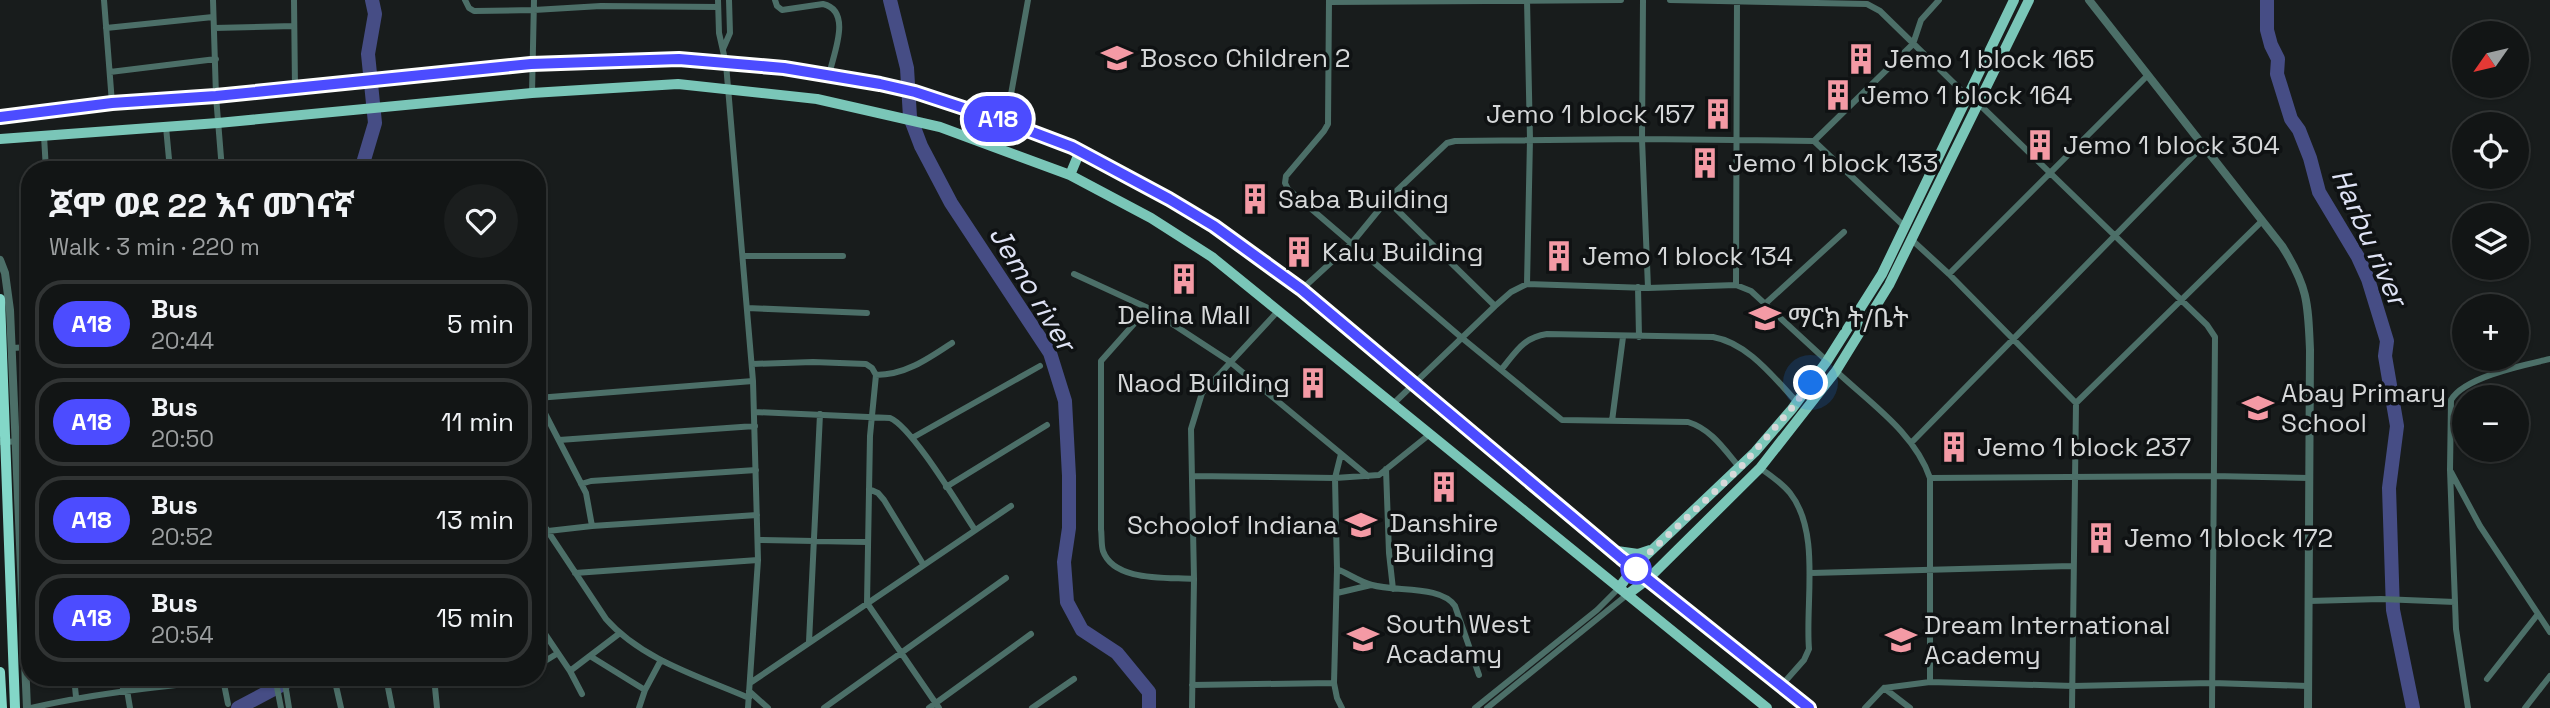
<!DOCTYPE html>
<meta charset="utf-8">
<style>
:root{--surface:#121515;--page:#1b1e1e;--text:#f1f3f6;--muted:#9c9fa0;--line:#313434}
body{margin:0;font-family:"Space Grotesk","Noto Sans Ethiopic",sans-serif;background:var(--page);color:var(--text);height:100vh;display:flex;flex-direction:column;font-size:26px;white-space:nowrap}
*{box-sizing:border-box;margin:0}
p{font-size:23px;color:var(--muted)}
.icon{flex:none;width:38px;height:38px;fill:none;stroke:currentColor;stroke-width:2;stroke-linecap:round;stroke-linejoin:round}
.map{position:relative;flex:1;overflow:hidden}
.panel{position:absolute;left:21px;top:161px;width:525px;height:525px;display:flex;flex-direction:column;background:var(--surface);border-radius:28px;box-shadow:0 2px 5px #0004,0 0 0 2px var(--line)}
.panel>*{flex:none}
.badge{padding:0 14px;border-radius:23px;font-size:24px;line-height:46px}
.needle{width:46px;rotate:236deg}
.buttons{position:absolute;left:2452px;top:21px;display:grid;gap:14px}
.buttons a{display:grid;place-items:center;width:77px;height:77px;border-radius:50%;background:var(--surface);box-shadow:0 2px 5px #0004,0 0 0 2px var(--line);font-size:35px}
.you{position:absolute;width:35px;height:35px;margin:-18px;border:5px solid #fff;border-radius:50%;background:#1a73e8;box-shadow:0 0 0 10px #1a73e833}
.map>.badge{position:absolute;translate:-50% -50%;box-shadow:0 0 0 4px #fff}
.round{display:grid;place-items:center;flex:none;width:74px;height:74px;border-radius:37px;background:var(--page)}
.summary{display:flex;align-items:center;justify-content:space-between;height:119px;padding:0 28px}
h1{font-size:33px;font-weight:700;line-height:52px}
ul{padding:0;list-style:none}
li{display:flex;align-items:center;gap:21px;height:88px;margin:0 14px 10px;padding:0 14px;border:4px solid var(--line);border-radius:28px}
li div{flex:1}
li b{display:block;font-size:26px}
li em{font-style:normal}
li .badge{min-width:77px;font-weight:700;text-align:center}
.map>svg:first-child{display:block}
</style>
<div class="map">
<svg width="2550" height="708" viewBox="0 0 2550 708">
<rect width="100%" height="100%" fill="#181c1c"/>
<g fill="none" stroke-linecap="round" stroke-linejoin="round">
<!-- river -->
<path stroke="#464d85" stroke-width="14" d="M890,0L907,68L910,117L921,146L951,203L1050,353L1065,401L1069,476V528L1064,562L1067,602L1082,630L1117,653L1149,692V708
M2267,0V30L2271,45L2278,59L2277,74L2291,119L2299,130L2310,158L2319,192L2358,257L2368,279L2387,341L2385,356L2397,426L2389,488L2393,610L2413,708
M361,170L375,123L368,54L375,14L372,0
M238,708L285,683V677"/>
<!-- minor -->
<path stroke="#4c6f68" stroke-width="6" d="M104,0L112,103
M213,0L216,96L222,170
M294,0L295,88
M465,0L469,8L474,11L534,10L601,6L718,7
M718,0L719,33L726,64L753,381L758,560L748,708
M775,0L777,6L782,10L823,4C853,11 833,55 829,75
M1329,0L1328,124L1324,131L1286,176L1285,183L1288,189L1462,338L1562,420L1688,422C1711,429 1724,449 1740,468
M1527,0L1530,139L1527,284
M1643,0L1642,139L1648,288
M1670,0L1867,4L1880,11L1967,96
M1329,2L1621,0
M106,28L213,17
M214,28L294,26
M723,49L730,33L729,0
M110,72L216,59
M532,93L534,0
M1978,103L2207,325L2215,337L2212,708
M1006,122L1028,0
M166,127L170,170
M44,136L46,170
M1814,141L1913,44L1921,20L1939,0
M1387,200L1495,306
M1912,240L1949,274L2076,403L2072,708
M743,256H843
M1074,274L1148,308L1229,361L1368,476
M1949,274L2148,75
M1736,285L1737,0
M1638,287L1639,337
M1301,290L1351,244L1387,200L1447,143L1455,141L1642,139L1814,141L1904,226
M1766,303L1844,232
M747,308L867,313
M1148,308L1101,361V529C1102,536 1101,545 1103,551C1114,582 1167,577 1194,579
M12,348L30,347
M752,364L813,362L866,364L872,368L876,375L870,436L867,603L939,708
M1501,370C1516,352 1522,338 1547,334L1713,337C1748,343 1774,378 1797,402
M1836,371C1870,403 1915,433 1930,478V682
M876,375C905,375 928,359 952,343
M537,398L753,381
M537,398L586,493L592,526
M2076,403L2261,222
M1393,404L1495,306L1511,292L1527,284L1648,288L1736,285L1751,291L1827,361
M754,412L890,418C912,427 959,506 975,530
M1612,421L1623,337
M912,438L1040,366
M559,440L755,426
M0,442L30,441
M1912,442L2203,146
M1341,454L1335,478L1337,569L1334,683L1337,698L1342,708
M1760,468C1770,475 1782,483 1790,493C1821,532 1805,603 1809,649L1804,660L1781,686
M1386,469L1389,553L1393,589
M2451,472L2480,526L2550,632
M1192,476L1335,478L1379,475L1430,434
M1930,478L2212,476L2309,478
M581,484L591,481L756,470
M946,487L1047,425
M869,489L878,493L884,500L923,564
M537,515L606,619C642,660 701,677 749,698
M548,531L592,526L757,515
M758,540L867,542
M1337,569C1349,574 1360,582 1372,585C1396,592 1441,585 1455,606L1479,675
M575,573L758,560
M1811,573L2072,566
M1337,593L1371,585
M2309,601L2381,599L2455,602
M537,622L570,671L582,694
M809,642L820,414
M590,656L645,690
M537,666L558,653
M570,671L620,633
M74,677L76,697
M122,677L123,690
M275,677L281,708
M284,677L289,708
M334,677L341,708
M386,677L392,708
M434,677L437,708
M502,677L510,680L518,677
M223,679L228,704
M2487,679L2538,614
M750,683L1011,506
M1192,685L1334,683
M1884,688L1910,708
M127,690L130,708
M749,691L768,708
M31,708C94,693 158,687 223,680
M639,708L645,690L661,660
M824,708L1006,578
M929,708L1031,634
M1032,708L1074,679
M1192,708L1194,579L1191,429L1202,393L1279,310
M1475,708L1597,610L1619,588
M1487,708L1628,594
M1865,708L1884,688L1930,682L2073,686L2212,683L2308,686
M2468,708L2456,629L2450,470L2451,400C2464,377 2524,365 2550,359
M2525,708L2550,676"/>
<!-- tertiary -->
<path stroke="#4c6f68" stroke-width="8" d="M2089,0L2282,246C2308,287 2308,303 2310,350L2308,708
M0,260L5,273L10,310L27,708"/>
<!-- primary -->
<path stroke="#7ac6b8" stroke-width="10" d="M0,117L112,103L216,96L531,64L679,59L784,68L880,84L915,92L1006,122L1072,147L1169,199L1215,226L1301,290L1621,558L1809,708
M0,139L218,123L532,93L678,84L817,99L940,127L1070,175L1151,218L1212,257L1767,708
M1070,175L1080,151
M1617,551L1638,554L1650,550
M1619,588L1634,567L1755,452L1792,409L1827,361L1882,274L2014,0
M1628,594L1648,579L1760,468L1836,371L1889,285L2029,0"/>
<!-- trunk -->
<path stroke="#83d7c8" stroke-width="10" d="M0,299L15,708
M0,672L2,708"/>
</g>
<g fill="none" stroke-linecap="round" stroke-linejoin="round">
<defs>
<path id="line" d="M0,117L112,103L216,96L531,64L679,59L784,68L880,84L915,92L1006,122L1072,147L1169,199L1214,226L1301,289L1621,558L1809,708"/>
</defs>
<!-- line casing -->
<use href="#line" stroke="#fff" stroke-width="16"/>
<!-- line -->
<use href="#line" stroke="#4c4cff" stroke-width="10"/>
<!-- walk -->
<path stroke="#d6d8d9" stroke-width="7" stroke-dasharray="0 12.6" d="M1636,569L1634,567L1740,468L1791,409L1811,383"/>
</g>
<!-- icons -->
<defs>
<symbol id="school-bare" viewBox="-9 -9 18 18"><path d="M0-5L7-2L0 1L-7-2ZM-4 1L0 2.5L4 1V4Q0 6-4 4Z" fill="#f49aa5" stroke="#0f1213" stroke-width="2.5" paint-order="stroke"/></symbol>
<symbol id="building-bare" viewBox="-9 -9 18 18"><path d="M-4-6H4V6H1V3H-1V6H-4ZM-2.5-4.3h1.7v1.8h-1.7ZM.8-4.3h1.7v1.8H.8ZM-2.5-1h1.7V.8h-1.7ZM.8-1h1.7V.8H.8Z" fill="#f49aa5" stroke="#0f1213" stroke-width="2.5" paint-order="stroke"/></symbol>
</defs>
<g fill-rule="evenodd">
<use href="#school-bare" x="1095" y="36" width="44" height="44"/>
<use href="#building-bare" x="1839" y="37" width="44" height="44"/>
<use href="#building-bare" x="1816" y="73" width="44" height="44"/>
<use href="#building-bare" x="1696" y="92" width="44" height="44"/>
<use href="#building-bare" x="2018" y="123" width="44" height="44"/>
<use href="#building-bare" x="1683" y="141" width="44" height="44"/>
<use href="#building-bare" x="1233" y="177" width="44" height="44"/>
<use href="#building-bare" x="1277" y="230" width="44" height="44"/>
<use href="#building-bare" x="1537" y="234" width="44" height="44"/>
<use href="#building-bare" x="1162" y="257" width="44" height="44"/>
<use href="#school-bare" x="1743" y="296" width="44" height="44"/>
<use href="#building-bare" x="1291" y="361" width="44" height="44"/>
<use href="#school-bare" x="2236" y="386" width="44" height="44"/>
<use href="#building-bare" x="1932" y="425" width="44" height="44"/>
<use href="#building-bare" x="1422" y="465" width="44" height="44"/>
<use href="#school-bare" x="1339" y="503" width="44" height="44"/>
<use href="#building-bare" x="2079" y="516" width="44" height="44"/>
<use href="#school-bare" x="1341" y="617" width="44" height="44"/>
<use href="#school-bare" x="1879" y="618" width="44" height="44"/>
</g>
<!-- markers -->
<circle fill="#fff" stroke="#4c4cff" stroke-width="3.5" cx="1636" cy="569" r="14"/>
<g text-anchor="middle" stroke-width="7" stroke-linejoin="round" paint-order="stroke">
<!-- poi labels -->
<g font-size="26" fill="#d6d8d9" stroke="#0f1213" text-anchor="start">
<text x="1140" y="67">Bosco Children 2</text>
<text x="1884" y="68">Jemo 1 block 165</text>
<text x="1861" y="104">Jemo 1 block 164</text>
<text x="1695" y="123" text-anchor="end">Jemo 1 block 157</text>
<text x="2063" y="154">Jemo 1 block 304</text>
<text x="1728" y="172">Jemo 1 block 133</text>
<text x="1278" y="208">Saba Building</text>
<text x="1322" y="261">Kalu Building</text>
<text x="1582" y="265">Jemo 1 block 134</text>
<text x="1184" y="324" text-anchor="middle">Delina Mall</text>
<text x="1788" y="327">ማርክ ት/ቤት</text>
<text x="1290" y="392" text-anchor="end">Naod Building</text>
<text x="2281" y="402">Abay Primary<tspan x="2281" dy="30">School</tspan></text>
<text x="1977" y="456">Jemo 1 block 237</text>
<text x="1444" y="532" text-anchor="middle">Danshire<tspan x="1444" dy="30">Building</tspan></text>
<text x="1338" y="534" text-anchor="end">Schoolof Indiana</text>
<text x="2124" y="547">Jemo 1 block 172</text>
<text x="1386" y="633">South West<tspan x="1386" dy="30">Acadamy</tspan></text>
<text x="1924" y="634">Dream International<tspan x="1924" dy="30">Academy</tspan></text>
</g>
<!-- water labels -->
<g font-size="28" font-style="italic" fill="#dfe3f5" stroke="#0f1213">
<text transform="translate(2370 237) rotate(66)" y="10">Harbu river</text>
<text transform="translate(1033 288) rotate(59)" y="10">Jemo river</text>
</g>
</g>
</svg>
<div class="buttons">
<a><svg class="needle" viewBox="-14 -14 28 28"><path d="M0-13l5 13h-10z" fill="#e53935"/><path d="M0 13l5-13h-10z" fill="#9c9fa0"/></svg></a>
<a><svg class="icon" aria-label="locate" viewBox="0 0 24 24"><circle cx="12" cy="12" r="6"/><path d="M12 2v4M12 18v4M2 12h4M18 12h4"/></svg></a>
<a><svg class="icon" aria-label="layers" viewBox="0 0 24 24"><path d="M12 4l9 5-9 5-9-5zM3 14l9 5 9-5"/></svg></a>
<a>+</a>
<a>−</a>
</div>
<div class="you" style="left:1811px;top:383px"></div>
<b class="badge" style="left:998px;top:119px;background:#4c4cff;color:#fff">A18</b>
<section class="panel">
<div class="summary"><div><h1>ጆሞ ወደ 22 እና መገናኛ</h1><p>Walk · 3 min · 220 m</p></div><a class="round"><svg class="icon" aria-label="heart" viewBox="0 0 24 24"><path d="M12 20l-8-8c-3-5 5-10 8-4 3-6 11-1 8 4z"/></svg></a></div>
<ul>
<li><span class="badge" style="background:#4c4cff;color:#fff">A18</span><div><b>Bus</b><p>20:44</p></div><em>5 min</em></li>
<li><span class="badge" style="background:#4c4cff;color:#fff">A18</span><div><b>Bus</b><p>20:50</p></div><em>11 min</em></li>
<li><span class="badge" style="background:#4c4cff;color:#fff">A18</span><div><b>Bus</b><p>20:52</p></div><em>13 min</em></li>
<li><span class="badge" style="background:#4c4cff;color:#fff">A18</span><div><b>Bus</b><p>20:54</p></div><em>15 min</em></li>
</ul>
</section>
</div>
